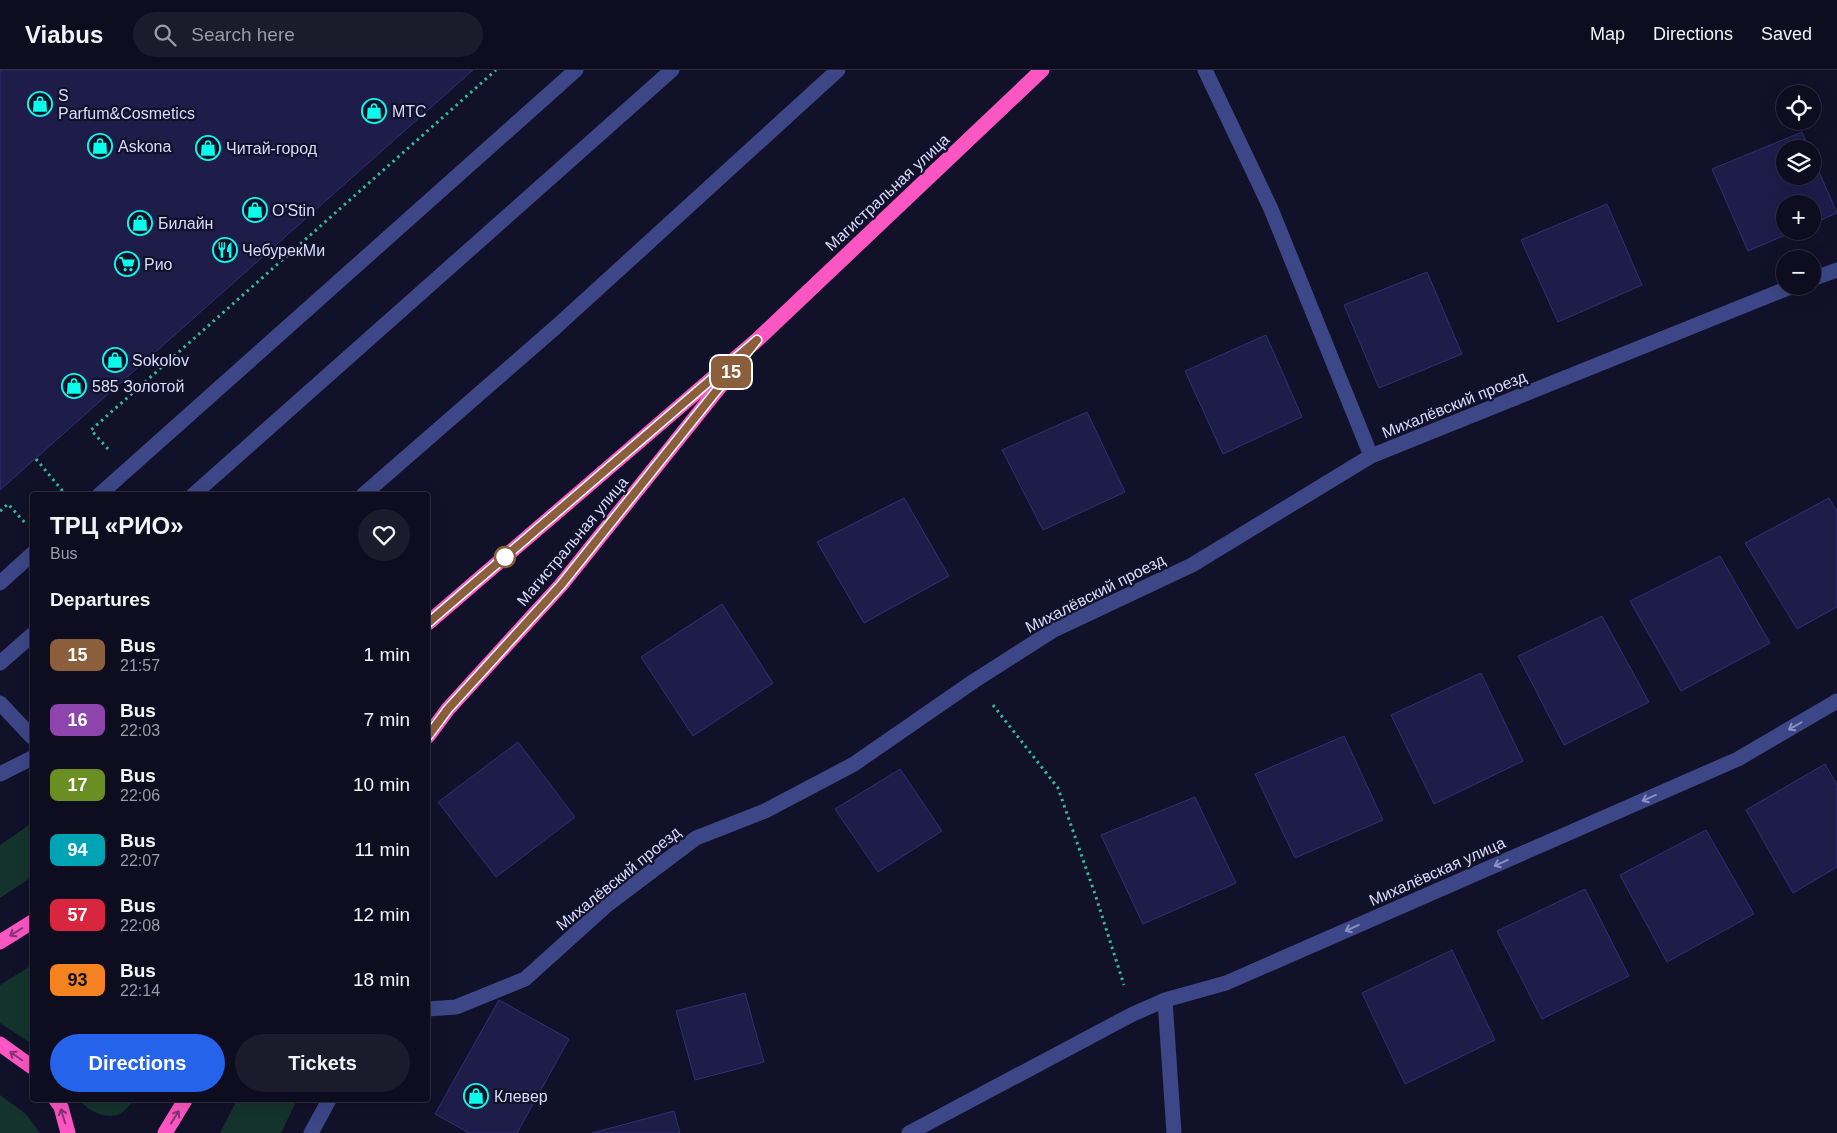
<!DOCTYPE html>
<meta charset="utf-8">
<style>
:root{--surface:#0d0d1f;--page:#1b1b2c;--text:#f1f3f6;--muted:#9a9ca4;--line:#2d2d3d;--accent:#2563eb}
body{margin:0;font-family:Arial,sans-serif;background:var(--page);color:var(--text);height:100vh;display:flex;flex-direction:column;font-size:19px;white-space:nowrap}
*{box-sizing:border-box;margin:0}
p{font-size:16px;color:var(--muted)}
.icon{flex:none;width:28px;height:28px;fill:none;stroke:currentColor;stroke-width:2;stroke-linecap:round;stroke-linejoin:round}
.map{position:relative;flex:1;overflow:hidden}
.sheet{position:absolute;left:30px;top:422px;width:400px;height:610px;display:flex;flex-direction:column;background:var(--surface);border-radius:5px;box-shadow:0 5px 20px #0002,0 0 0 1px var(--line)}
.sheet>*{flex:none}
.badge{padding:0 10px;border-radius:8px;font-size:18px;line-height:32px}
.tools{position:absolute;left:1776px;top:15px;display:grid;gap:10px}
.tools a{display:grid;place-items:center;width:45px;height:45px;border-radius:50%;background:var(--surface);box-shadow:0 5px 20px #0002,0 0 0 1px var(--line);font-size:25px}
.map>.badge{position:absolute;translate:-50% -50%;box-shadow:0 0 0 2px #fff}
h2{padding:0 20px;font-size:19px;line-height:45px}
.round{display:grid;place-items:center;flex:none;width:52px;height:52px;border-radius:26px;background:var(--page)}
.summary{display:flex;align-items:center;justify-content:space-between;height:85px;padding:0 20px}
h1{font-size:24px;font-weight:800;line-height:38px}
.action{display:flex;gap:10px;margin-top:auto;padding:10px 20px}
.action a{flex:1;height:58px;border-radius:30px;background:var(--accent);color:#fff;font-size:20px;font-weight:800;line-height:58px;text-align:center}
.action a+a{background:var(--page);color:var(--text)}
ul{padding:0;list-style:none}
li{display:flex;align-items:center;gap:15px;height:65px;padding:0 20px}
li div{flex:1}
li b{display:block;font-size:19px}
li em{font-style:normal}
li .badge{min-width:55px;font-weight:700;text-align:center}
header{display:flex;align-items:center;gap:30px;box-sizing:border-box;height:70px;padding:0 25px;background:var(--surface);border-bottom:1px solid var(--line)}
header strong{font-size:24px}
nav{display:flex;gap:28px;margin-inline-start:auto;font-size:18px}
.search{width:350px;height:45px;background:var(--page);display:flex;align-items:center;gap:12px;box-sizing:border-box;padding:0 18px;border-radius:28px;color:var(--muted);font-size:19px}
.map>svg:first-child{display:block}
</style>
<header>
<strong>Viabus</strong>
<div class="search"><svg class="icon" aria-label="search" viewBox="0 0 24 24"><circle cx="10" cy="10" r="6"/><path d="M15 15l6 6"/></svg>Search here</div>
<nav><a>Map</a><a>Directions</a><a>Saved</a></nav>
</header>
<div class="map">
<svg width="1837" height="1063" viewBox="0 0 1837 1063">
<rect width="100%" height="100%" fill="#111129"/>
<!-- green -->
<path fill="#14332c" d="M32,753V807L0,828V775Z
M32,895V974L0,953V915Z
M0,1025L26,1044L40,1063H0Z
M80,1030H134C130,1035 125,1041 119,1044C107,1050 87,1041 80,1030Z
M237,1030H297L281,1063H220Z"/>
<!-- building -->
<path fill="#1e1d4a" stroke="#312f75" d="M0,0H473L0,420Z
M1802,62L1809,79H1785V106H1812V86L1837,143L1812,154V134H1785V161H1795L1748,181L1712,99Z
M1607,134L1642,215L1558,252L1521,170Z
M1427,202L1462,284L1379,318L1344,235Z
M1266,265L1302,347L1223,384L1185,301Z
M1087,342L1125,422L1043,460L1002,380Z
M904,428L949,506L864,553L817,472Z
M1829,428L1837,441V537L1797,559L1745,473Z
M1720,486L1770,573L1681,621L1630,531Z
M722,534L773,613L693,666L641,587Z
M1602,546L1649,632L1564,675L1518,586Z
M1481,603L1523,691L1434,734L1391,645Z
M1344,666L1383,750L1295,788L1255,704Z
M518,672L575,747L496,807L438,732Z
M1825,694L1837,715V797L1793,823L1746,740Z
M900,699L942,761L878,802L835,739Z
M1195,727L1236,813L1143,854L1101,765Z
M1706,760L1754,844L1667,892L1620,805Z
M1585,819L1629,906L1542,949L1497,861Z
M1452,880L1495,970L1405,1014L1362,923Z
M745,923L764,992L695,1010L676,941Z
M499,930L569,969L517,1063H469L435,1044Z
M674,1041L680,1063H592Z"/>
<g fill="none" stroke-linecap="round" stroke-linejoin="round">
<!-- path -->
<path stroke="#32b99a" stroke-width="3" stroke-dasharray="2.5 4" stroke-linecap="butt" d="M108,379L91,360L496,0
M36,389L66,425
M0,441L8,434L27,455
M993,635L1058,718L1095,824L1124,915"/>
<!-- minor -->
<path stroke="#3d4787" stroke-width="15" d="M1205,0L1271,139L1371,386
M1812,209L1837,200
M99,425L576,0
M193,425L672,0
M363,425L557,256L838,0
M0,513L32,484
M0,593L32,565
M0,633L32,667
M0,704L32,688
M428,939L456,937L525,909L607,835L696,768L765,741L854,694L974,611L1054,560L1192,495L1371,386L1793,216
M311,1063L329,1030
M909,1063L1133,944L1165,930
M1174,1063L1165,930L1226,913L1738,689L1837,631"/>
<!-- highway -->
<path stroke="#fc56c2" stroke-width="15" d="M428,553L757,270L1042,0
M428,666L448,639L561,515L734,299
M0,872L32,852
M0,974L32,997
M56,1030L61,1037L68,1063
M165,1063L185,1030"/>
</g>
<!-- one-way arrows -->
<defs><path id="oneway-shaft" d="M-6 0H5M1.5-3L5.5 0L1.5 3" fill="none" stroke-width="1.6" stroke-linecap="round" stroke-linejoin="round" transform="scale(1.25)"/></defs>
<g stroke="#8b91c2">
<use href="#oneway-shaft" transform="translate(1795 656) rotate(150)"/>
<use href="#oneway-shaft" transform="translate(1649 728) rotate(156)"/>
<use href="#oneway-shaft" transform="translate(1501 793) rotate(156)"/>
<use href="#oneway-shaft" transform="translate(1352 858) rotate(156)"/>
</g>
<g stroke="#863476">
<use href="#oneway-shaft" transform="translate(16 862) rotate(148)"/>
<use href="#oneway-shaft" transform="translate(16 986) rotate(-145)"/>
<use href="#oneway-shaft" transform="translate(63 1046) rotate(-107)"/>
<use href="#oneway-shaft" transform="translate(175 1047) rotate(-58)"/>
</g>
<g fill="none" stroke-linecap="round" stroke-linejoin="round">
<defs>
<path id="line" d="M428,553L757,270L561,515L448,639L428,666"/>
</defs>
<!-- line casing -->
<use href="#line" stroke="#fff" stroke-width="11"/>
<!-- line -->
<use href="#line" stroke="#8b5e3c" stroke-width="8"/>
</g>
<!-- icons -->
<defs>
<symbol id="shop-ring" viewBox="-11 -11 22 22"><circle r="9.5" fill="#111129" stroke="#09fbea" stroke-width="1.5"/><path d="M-5-2.5h2.3a2.7 3.5 0 0 1 5.4 0H5L5.5 6h-11ZM-1.5-2.5h3a1.5 2.3 0 0 0-3 0Z" fill="#09fbea"/></symbol>
<symbol id="restaurant-ring" viewBox="-11 -11 22 22"><circle r="9.5" fill="#111129" stroke="#09fbea" stroke-width="1.5"/><path d="M-5-6h1v4h1v-4h1v4h1v-4h1v5L-1.5 .5V6h-2V.5L-5-1ZM5-6V6H3V1.5H1.5Q1.5-4 5-6Z" fill="#09fbea"/></symbol>
<symbol id="supermarket-ring" viewBox="-11 -11 22 22"><circle r="9.5" fill="#111129" stroke="#09fbea" stroke-width="1.5"/><path d="M-6-5.5h2.5l.6 2H6L4.5 2H-2.5L-4.4-4H-6ZM-1.5 3.2a1.3 1.3 0 1 0 .1 0ZM3 3.2a1.3 1.3 0 1 0 .1 0Z" fill="#09fbea"/></symbol>
</defs>
<g fill-rule="evenodd">
<use href="#shop-ring" x="26" y="20" width="28" height="28"/>
<use href="#shop-ring" x="360" y="27" width="28" height="28"/>
<use href="#shop-ring" x="86" y="62" width="28" height="28"/>
<use href="#shop-ring" x="194" y="64" width="28" height="28"/>
<use href="#shop-ring" x="241" y="126" width="28" height="28"/>
<use href="#shop-ring" x="126" y="139" width="28" height="28"/>
<use href="#restaurant-ring" x="211" y="166" width="28" height="28"/>
<use href="#supermarket-ring" x="113" y="180" width="28" height="28"/>
<use href="#shop-ring" x="101" y="276" width="28" height="28"/>
<use href="#shop-ring" x="60" y="302" width="28" height="28"/>
<use href="#shop-ring" x="462" y="1012" width="28" height="28"/>
</g>
<!-- markers -->
<circle fill="#fff" stroke="#8b5e3c" stroke-width="2.5" cx="505" cy="487" r="10"/>
<g text-anchor="middle" stroke-width="4.5" stroke-linejoin="round" paint-order="stroke">
<!-- poi labels -->
<g font-size="16" fill="#d9dbfe" stroke="#111129" text-anchor="start">
<text x="58" y="31">S<tspan x="58" dy="18">Parfum&amp;Cosmetics</tspan></text>
<text x="392" y="47">МТС</text>
<text x="118" y="82">Askona</text>
<text x="226" y="84">Читай-город</text>
<text x="272" y="146">O'Stin</text>
<text x="158" y="159">Билайн</text>
<text x="242" y="186">ЧебурекМи</text>
<text x="144" y="200">Рио</text>
<text x="132" y="296">Sokolov</text>
<text x="92" y="322">585 Золотой</text>
<text x="494" y="1032">Клевер</text>
</g>
<!-- street labels -->
<g font-size="16" fill="#d9dbfe" stroke="#111129">
<text transform="translate(887 122) rotate(-43)" y="6">Магистральная улица</text>
<text transform="translate(1454 334) rotate(-22)" y="6">Михалёвский проезд</text>
<text transform="translate(572 471) rotate(-50)" y="6">Магистральная улица</text>
<text transform="translate(1095 523) rotate(-27)" y="6">Михалёвский проезд</text>
<text transform="translate(1437 801) rotate(-24)" y="6">Михалёвская улица</text>
<text transform="translate(618 808) rotate(-39)" y="6">Михалёвский проезд</text>
</g>
</g>
</svg>
<div class="tools">
<a><svg class="icon" aria-label="locate" viewBox="0 0 24 24"><circle cx="12" cy="12" r="6"/><path d="M12 2v4M12 18v4M2 12h4M18 12h4"/></svg></a>
<a><svg class="icon" aria-label="layers" viewBox="0 0 24 24"><path d="M12 4l9 5-9 5-9-5zM3 14l9 5 9-5"/></svg></a>
<a>+</a>
<a>−</a>
</div>
<b class="badge" style="left:731px;top:302px;background:#8b5e3c;color:#fff">15</b>
<section class="sheet">
<div class="summary"><div><h1>ТРЦ «РИО»</h1><p>Bus</p></div><a class="round"><svg class="icon" aria-label="heart" viewBox="0 0 24 24"><path d="M12 20l-8-8c-3-5 5-10 8-4 3-6 11-1 8 4z"/></svg></a></div>
<h2>Departures</h2>
<ul>
<li><span class="badge" style="background:#8b5e3c;color:#fff">15</span><div><b>Bus</b><p>21:57</p></div><em>1 min</em></li>
<li><span class="badge" style="background:#8e44ad;color:#fff">16</span><div><b>Bus</b><p>22:03</p></div><em>7 min</em></li>
<li><span class="badge" style="background:#6b8e23;color:#fff">17</span><div><b>Bus</b><p>22:06</p></div><em>10 min</em></li>
<li><span class="badge" style="background:#00a3b4;color:#fff">94</span><div><b>Bus</b><p>22:07</p></div><em>11 min</em></li>
<li><span class="badge" style="background:#d7263d;color:#fff">57</span><div><b>Bus</b><p>22:08</p></div><em>12 min</em></li>
<li><span class="badge" style="background:#f58220;color:#111">93</span><div><b>Bus</b><p>22:14</p></div><em>18 min</em></li>
</ul>
<div class="action"><a>Directions</a><a>Tickets</a></div>
</section>
</div>
